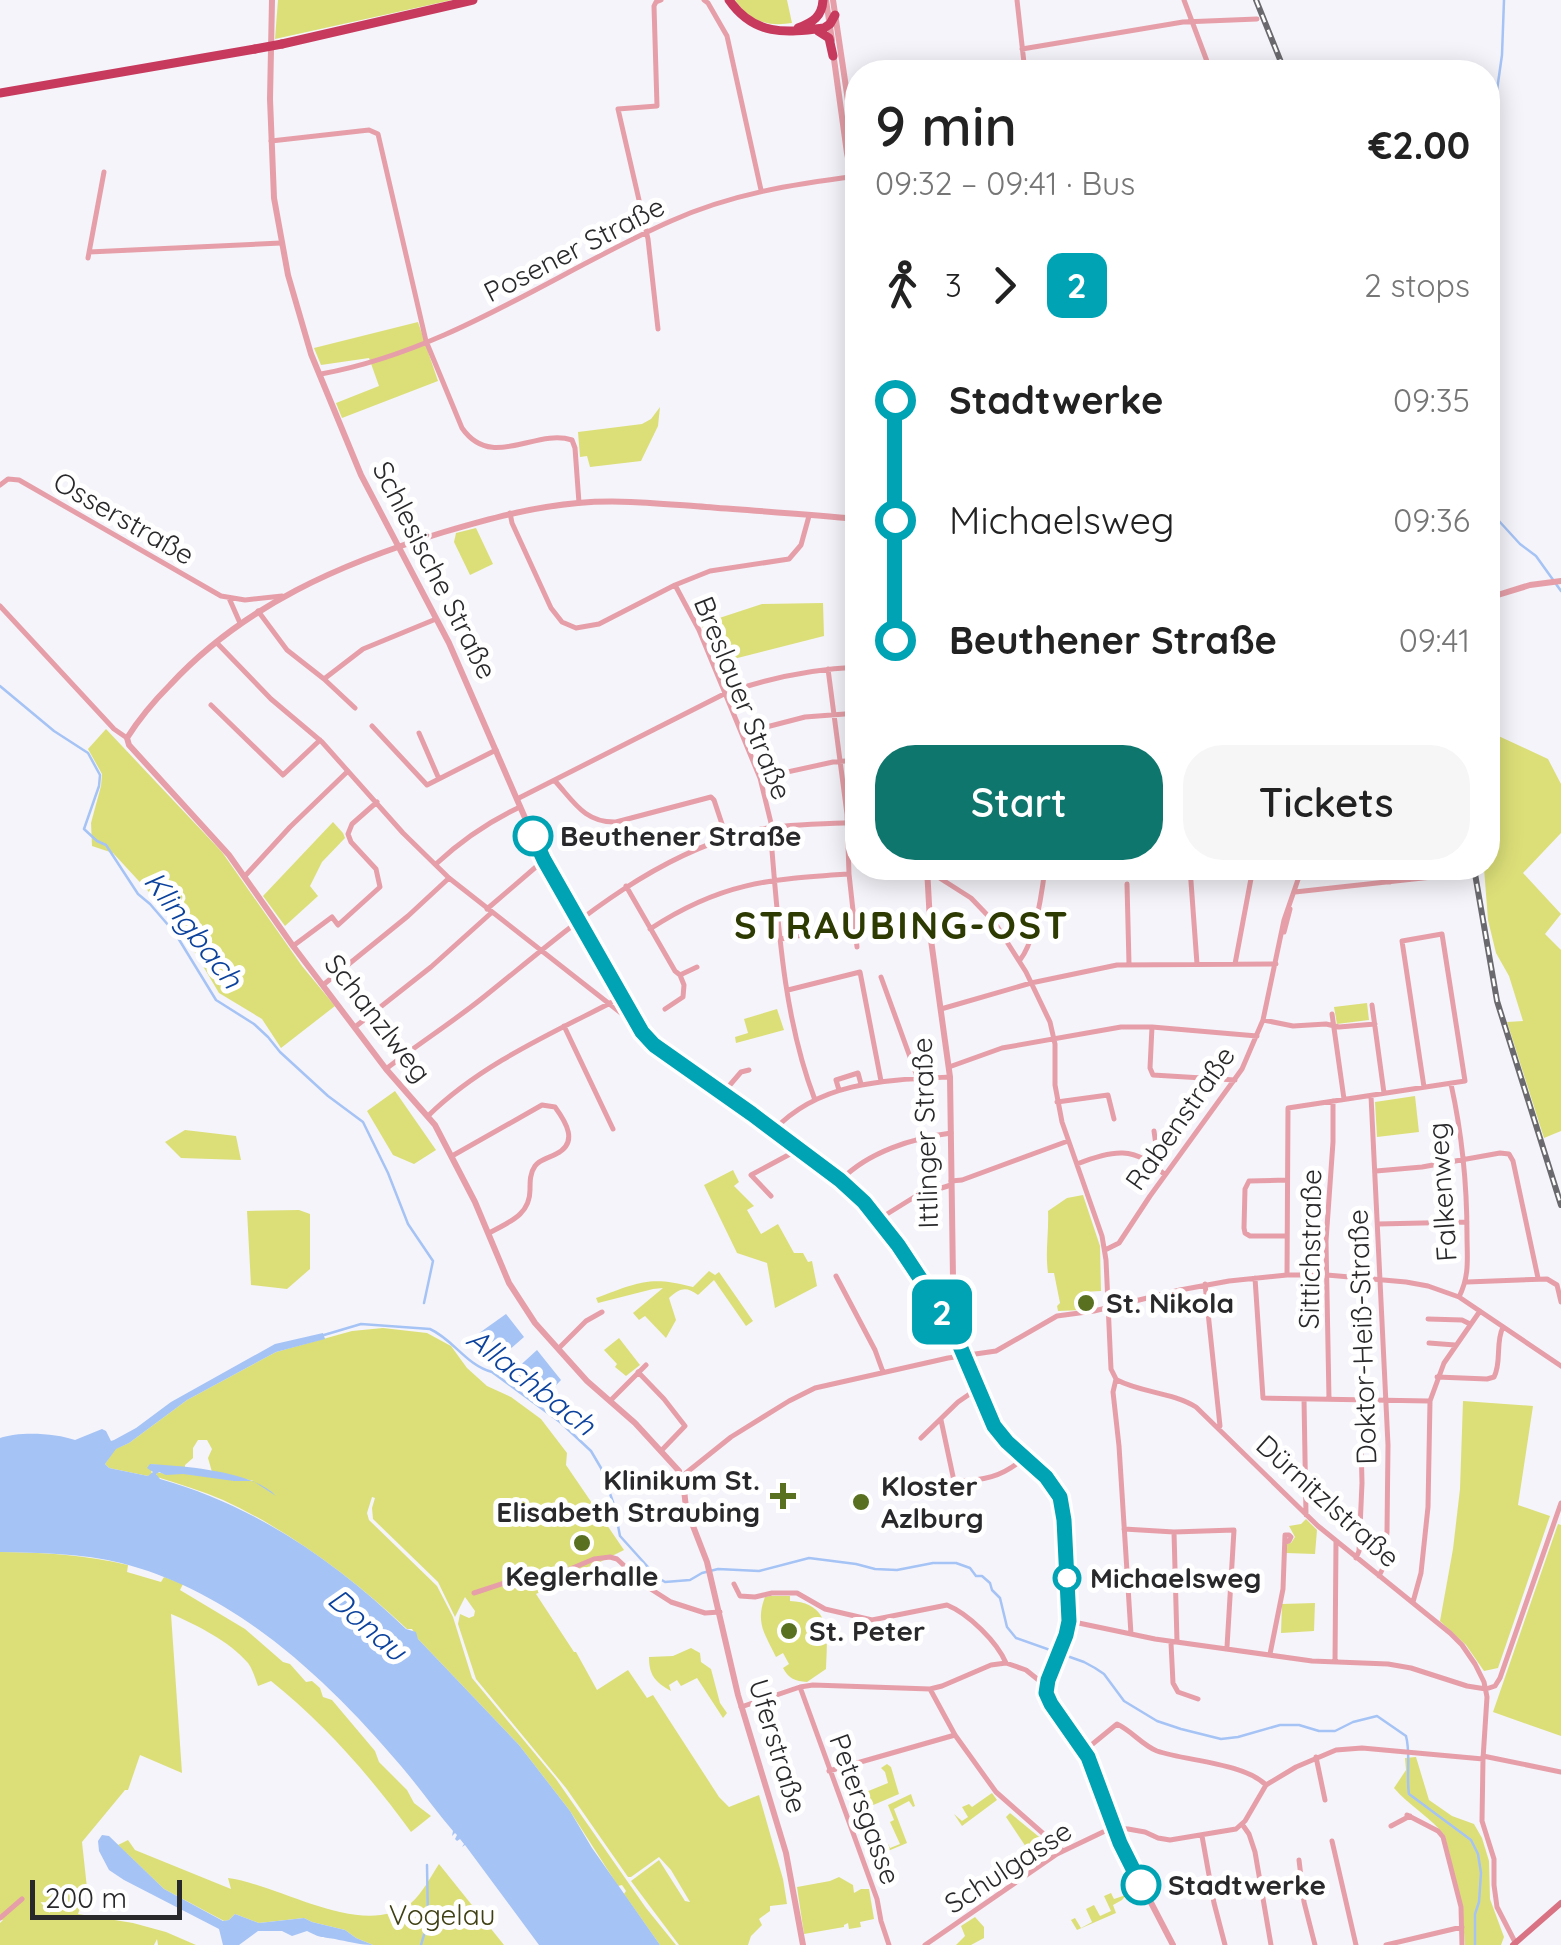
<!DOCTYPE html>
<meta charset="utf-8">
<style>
:root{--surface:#fff;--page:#f6f6f6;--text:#222;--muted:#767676;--accent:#0f766e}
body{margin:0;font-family:Quicksand,sans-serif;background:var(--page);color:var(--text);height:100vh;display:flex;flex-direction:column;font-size:38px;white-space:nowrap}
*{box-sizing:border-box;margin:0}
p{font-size:32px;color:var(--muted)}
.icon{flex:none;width:55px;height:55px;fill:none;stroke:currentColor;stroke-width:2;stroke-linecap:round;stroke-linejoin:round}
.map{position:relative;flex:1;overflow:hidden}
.sheet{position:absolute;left:845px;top:60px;width:655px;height:820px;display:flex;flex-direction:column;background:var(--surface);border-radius:40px;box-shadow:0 5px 25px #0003}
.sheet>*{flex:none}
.badge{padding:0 20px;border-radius:15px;font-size:35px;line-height:65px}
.scale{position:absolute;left:30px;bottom:25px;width:152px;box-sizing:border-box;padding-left:10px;border:5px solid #29292b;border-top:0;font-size:28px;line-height:35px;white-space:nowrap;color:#29292b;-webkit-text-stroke:8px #fff;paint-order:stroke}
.map>.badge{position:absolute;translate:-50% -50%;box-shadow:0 0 0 5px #fff}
.legs{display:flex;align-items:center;gap:15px;height:110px;padding:0 30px;font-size:32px}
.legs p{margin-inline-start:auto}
.overview{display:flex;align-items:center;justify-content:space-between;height:170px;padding:0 30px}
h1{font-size:55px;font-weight:600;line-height:75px}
.button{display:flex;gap:20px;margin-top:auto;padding:20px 30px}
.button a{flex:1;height:115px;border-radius:40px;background:var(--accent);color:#fff;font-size:40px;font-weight:600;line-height:115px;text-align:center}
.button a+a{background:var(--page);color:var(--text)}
ul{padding:0 30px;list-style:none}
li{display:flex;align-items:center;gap:35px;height:120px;font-size:38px}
li i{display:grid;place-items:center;width:15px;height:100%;margin:0 12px;background:currentColor}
li i::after{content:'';width:25px;height:25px;margin:-12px;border:8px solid;border-radius:50%;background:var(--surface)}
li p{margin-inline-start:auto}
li:first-child i{background:linear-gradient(#0000 50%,currentColor 0)}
li:last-child i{background:linear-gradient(currentColor 50%,#0000 0)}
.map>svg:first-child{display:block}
</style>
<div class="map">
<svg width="1561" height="1945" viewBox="0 0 1561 1945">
<rect width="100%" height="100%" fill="#f5f4fa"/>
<!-- green -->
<path fill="#dcdf78" d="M278,0H452L275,39Z
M735,0H787L792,23C768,27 749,21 735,0Z
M418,322L438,381L342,418L336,403L379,386L369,358L321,365L314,348Z
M660,407L658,426L641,461L590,467L587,456L580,457L578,432L642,424L651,419Z
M476,528L493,564L470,575L454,542L456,533Z
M823,603L824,636L718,663L701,624L762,604Z
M106,729L222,852L302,966L335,1006L281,1048L262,1019L219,993L194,951L160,904L113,853L92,846L91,823L101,786L102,774L88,749Z
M1492,733L1548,759L1561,784V833L1523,873L1561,914L1545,934L1561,950V1131L1544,1138L1507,1022L1523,1021L1509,976L1496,953L1488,920L1484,868H1488Z
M333,822L343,833L345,838L322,862L310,886L318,896L285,926L263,896Z
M1367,1003L1369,1020L1337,1024L1334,1007Z
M777,1009L784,1030L736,1043L735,1037L748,1033L744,1019Z
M395,1091L436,1150L414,1164L393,1155L367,1111Z
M1415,1096L1419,1132L1377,1137L1375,1102Z
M185,1130L236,1136L241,1160L181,1158L165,1142Z
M733,1170L739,1182L734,1186L754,1206L747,1210L761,1234L778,1224L794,1253H803L808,1262L812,1261L817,1286L775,1308L767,1263L737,1253L704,1185Z
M1083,1195L1100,1246L1101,1291L1082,1292V1310L1058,1311L1057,1306L1060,1303L1054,1273H1048C1045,1251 1049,1233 1048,1211L1067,1198Z
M299,1210L310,1214V1269L287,1289L251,1285L247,1211Z
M709,1271L715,1275L719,1272L753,1321L746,1326L714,1280L698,1295C686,1286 680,1288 669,1298L676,1320L666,1338L645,1316L639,1320L633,1313L663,1288L653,1289L598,1303L596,1298C637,1283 649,1275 693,1287Z
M383,1328L427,1333L451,1346L467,1368L487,1386L511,1397L541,1419L567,1453L566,1465L624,1550L536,1594L574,1652H576L597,1690L628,1670L647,1698L653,1695L719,1797L729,1807L759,1795L783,1879L787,1904L770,1906V1911L759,1919L762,1925L751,1936L748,1945H679L631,1881L659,1860L685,1901L690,1902L671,1870L659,1857L631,1877H628L566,1788L476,1679L458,1624L460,1614L469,1618L474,1616L475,1611L465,1597L455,1617L438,1582L373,1519L372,1508L375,1498L372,1497L367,1513L369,1520L437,1586L453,1617L472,1678L556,1779L646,1908L676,1945H660L624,1894L626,1891L622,1885L618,1886L570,1811L519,1745L418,1639L412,1629H407C353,1578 290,1531 223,1500C202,1491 179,1484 157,1477L156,1472C169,1475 183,1473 197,1475C216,1477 234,1481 254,1481L212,1472L208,1458L212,1449L207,1440H198L193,1448V1458L185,1465V1468L150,1464L152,1475L148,1476L109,1468L105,1464L115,1449L129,1443L187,1400L276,1352L352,1331Z
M619,1338L640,1365L626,1376L615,1367L617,1364L604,1350Z
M1463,1401L1533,1406L1518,1505L1550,1516L1498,1668L1484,1671L1466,1645L1440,1621L1453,1549L1460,1489Z
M1306,1519L1317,1530L1315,1554L1286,1553V1544L1291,1543L1295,1537L1289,1526L1301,1524Z
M1558,1524L1561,1525V1736L1493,1712Z
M0,1552C43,1552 85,1555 128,1565L127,1572L161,1582L164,1577L183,1584L180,1590L245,1629L283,1662L290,1664L306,1682L312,1681L320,1688L323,1697L332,1700L375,1751L379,1762L407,1790L414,1803L431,1816L411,1832C370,1776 325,1724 271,1681L258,1686C255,1678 253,1670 248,1663C229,1641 197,1625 171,1614L182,1773L140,1755L128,1790H125L82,1842L87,1888L78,1914L133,1923L166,1932L196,1945H158L157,1939L154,1945H0V1923L3,1920L0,1919Z
M770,1596H790V1601C833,1603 827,1637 826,1669L807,1682C795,1681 789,1679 783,1668L789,1664L783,1653L776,1657C765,1634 755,1623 765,1597Z
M1315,1603L1314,1631L1281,1633L1282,1604Z
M691,1648L700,1653L701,1662L711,1669L720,1703L727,1713L723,1718L697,1678L681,1686L677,1680L669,1685L671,1691C655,1682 649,1675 649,1657L673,1656Z
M1416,1757L1429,1800L1452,1816L1474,1824L1482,1838L1489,1861L1490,1899L1504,1937L1501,1945H1465L1462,1906L1445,1836C1432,1818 1409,1806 1394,1788L1406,1770L1405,1758Z
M887,1764L891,1767L899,1794L871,1806L866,1792L888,1783L885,1772L881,1768Z
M992,1793L997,1800L962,1826L954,1814L962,1821L968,1817L962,1807L969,1804L972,1807Z
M911,1794L915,1806L913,1807L909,1801L894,1809L907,1843L888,1851L889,1856L880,1859L888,1844L890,1848L900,1844L890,1822L894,1820L888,1805Z
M1010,1813L1049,1845L1050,1852L1022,1870L1019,1865L1032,1856L1006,1817Z
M128,1840L135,1850L231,1889L228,1878C281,1885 362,1940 411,1903C422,1894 431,1876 439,1864L504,1945H373L356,1938L345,1930L312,1922L304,1918L259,1923L235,1914L229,1920L224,1921L164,1889L118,1845Z
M839,1877L853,1885L854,1893L861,1889H869L874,1919L860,1922L861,1927L849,1929L848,1923L844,1925V1927L804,1934L797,1887L830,1881Z
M1111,1893L1114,1899L1126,1895L1122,1900L1113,1905L1116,1913L1077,1930L1071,1920L1075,1918L1081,1928L1092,1922L1086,1909L1094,1905L1100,1916L1111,1911L1104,1896Z
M975,1917L984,1927V1938L971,1945H956L965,1936L961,1926Z"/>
<!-- water -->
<path fill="#a5c3f5" d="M506,1314L524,1337L499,1359L476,1340L475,1336Z
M323,1333L325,1339L276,1352L187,1400L129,1443L116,1449L105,1464L109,1468L148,1476L153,1472L147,1468L150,1464C184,1466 253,1471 276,1496L253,1481H234L183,1474L166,1475L159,1472L156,1474L160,1479C254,1505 337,1562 406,1629L416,1632L418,1639L519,1745L570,1811L592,1848L660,1945H539L465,1845L462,1847L464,1844L460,1839L457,1841L455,1839L457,1835L455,1833L452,1836L453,1831C435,1810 419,1787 401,1766C326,1678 235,1592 121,1563C82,1553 40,1553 0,1552V1438C19,1431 56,1433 75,1440L102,1429L106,1431L111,1441L114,1440L136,1428L171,1402L275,1344Z
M537,1350L561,1380L544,1398L514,1371Z
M102,1835L109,1836L164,1889L223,1921L229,1920L235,1914L259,1923L304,1918L312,1922L345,1930L356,1938L373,1945C360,1945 352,1942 339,1940C323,1936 324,1940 307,1931L292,1936L282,1931H258L239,1945H223L219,1929L124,1880L109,1870L99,1851L98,1841Z"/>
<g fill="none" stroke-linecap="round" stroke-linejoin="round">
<!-- stream -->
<path stroke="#a5c3f5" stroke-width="2.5" d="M1488,153L1502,55L1504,0
M1488,509L1520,544L1536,556L1561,591
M0,686L54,731L88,753L100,775L99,786L84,829L97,841L106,845L138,894L150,904L175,933L216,1000L254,1024L268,1037L280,1052L328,1096L363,1122L388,1173L408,1224L433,1261L424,1303
M324,1335L361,1324L430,1329C454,1340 466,1365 492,1372L560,1422L591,1451L601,1468L614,1505L620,1536L657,1577L665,1582L690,1580L702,1573L718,1569L759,1571L809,1558L856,1564L875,1569L897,1570L933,1563H956L970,1568L976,1576H982L990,1583L992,1590L1000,1598L1007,1627L1016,1638L1084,1662L1095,1668L1104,1674L1124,1701L1157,1721L1181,1729L1221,1739L1238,1737L1280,1725H1299L1319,1731H1335L1353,1722L1377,1716L1406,1736C1411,1755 1406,1775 1409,1794L1471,1840L1478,1854L1481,1873L1479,1902L1475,1914V1945
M421,1945L428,1921L427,1865"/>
<!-- minor -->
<path stroke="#e69fa8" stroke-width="5" d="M704,0L708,3L727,36L761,190
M1017,0L1025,72
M1184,0L1211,72
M1022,49L1183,22L1257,19
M271,141L369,130L378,134L426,341L462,428C492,471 535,428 572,440L575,448L579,503
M89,252L281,243
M88,258L104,172
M658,329L648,239L618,109L657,106L654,6L656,2L661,0
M321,374C449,351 554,273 671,221C731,194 793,184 858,176
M0,485L8,479L19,480L221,596L245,600L282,596
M510,513L512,523L551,608L562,622L576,628L599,624L675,585L710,571L789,559L801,545L809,516
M675,585L699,630L760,778L772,827
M229,598L240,623
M0,606L114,729L127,738
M258,611L287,650L324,679L355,708
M216,642L271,699L322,742L403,833L449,878L621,1013L634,1020
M828,669L847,814L849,874L857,947
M324,679L363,649L436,619
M211,705L283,775L320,740
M372,726L427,785L496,750
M419,733L439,779
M743,733L805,717L858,713
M760,778L833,762L858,760
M555,781C574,802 585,823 616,822L711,797L714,800L727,839
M517,799L726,693C769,678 812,669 858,667
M770,827C778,918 782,1014 815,1100
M436,864C462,840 488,822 520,807
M1190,868L1197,964
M1388,868L1390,882
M927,870L971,898L995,923L1026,972L1050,1022L1055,1044V1085L1062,1122L1102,1236L1106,1260L1111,1369L1116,1379L1113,1392L1119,1446L1131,1634
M245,876L290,827L348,771
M1127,884L1129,964
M626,886L675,971L680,975L697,967
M1295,892L1441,876
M487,909L544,860
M650,929C720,883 768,879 849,874
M1284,932L1290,909
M781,939L855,925
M293,946L332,917L338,925L380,887L376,869L351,842L348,834L352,824L377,802
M1020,960C1035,941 1042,893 1045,868
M1235,964L1253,868
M881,977L918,1079
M323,985L408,916L449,878
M788,990L860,972L881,1081
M1372,1005L1384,1093
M665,1009L683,997L684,985L680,975
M941,1009L1031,983L1117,965L1276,964
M1332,1014L1344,1099
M1263,1020L1293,1026L1326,1024L1339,1027L1375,1024
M564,1026L613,1129
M355,1027L431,967L490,914
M1152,1027L1150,1068L1153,1075L1235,1080
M949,1067L1002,1048L1121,1027H1152L1257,1036
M386,1069C418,1044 453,1022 485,996C565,932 642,861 743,833C780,823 820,825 858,822
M1451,1084C1462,1134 1467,1183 1467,1235C1467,1258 1470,1275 1459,1297
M839,1090L836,1080L858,1073L861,1084
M723,1093L741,1072L749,1070
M1371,1096L1388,1445L1387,1532L1383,1568L1379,1576
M1057,1102L1108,1095L1114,1119
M428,1116C482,1063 555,1032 622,997
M774,1130C820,1081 887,1080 950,1077
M1154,1131L1159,1167
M452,1156L542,1105L555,1107C566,1122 579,1143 556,1154C549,1158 540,1159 535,1166C530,1173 530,1181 530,1190C530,1215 509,1222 489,1233
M1077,1164C1112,1150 1135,1145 1165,1175
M1376,1171L1422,1167L1500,1153L1509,1154L1513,1161L1538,1278
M841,1180C868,1152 913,1138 951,1133
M951,1181L962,1180L1068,1141
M771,1196L751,1175L792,1153L797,1147
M879,1219L916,1196L951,1185
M1378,1224L1467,1222
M1285,1236H1250L1245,1233L1244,1228L1245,1189L1249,1181L1286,1180
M1105,1250L1119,1243L1150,1196L1242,1069L1263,1020L1284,920L1302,868
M1287,1275L1288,1108L1465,1081L1442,934L1402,941L1424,1087
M836,1276L875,1350L883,1372
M1255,1278L1263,1398L1429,1401
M1467,1282L1547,1279L1557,1285L1561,1302
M1205,1284L1220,1426
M1428,1319L1462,1320L1470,1324
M1429,1343L1455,1345
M559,1348L586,1321L602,1312
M638,1372L664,1399L685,1426L661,1451
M1437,1377L1487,1379L1494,1377C1502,1362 1495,1343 1503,1327
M1117,1380C1142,1393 1172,1392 1196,1407L1318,1526L1450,1633L1462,1645L1475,1664L1484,1682L1487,1697L1483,1759L1482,1821L1494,1859V1885L1497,1907L1515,1942
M1304,1399L1306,1515
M1329,1399L1326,1241L1333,1142V1101
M610,1401L646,1365
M941,1420L954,1481C983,1481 1002,1477 1024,1458
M921,1438L958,1402L977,1389
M686,1473L731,1437L789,1401L815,1388L948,1358L996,1351L1057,1316L1094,1311L1180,1290L1229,1281L1287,1275H1327L1406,1282L1428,1286L1459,1297L1561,1366
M674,1481L677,1478
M1124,1529L1174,1532L1234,1530L1227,1647
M1174,1532L1177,1642
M1356,1558L1359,1551L1362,1483L1360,1399
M734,1584L740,1596L755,1597L772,1593H797L825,1609L872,1620L947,1605C969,1614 997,1642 1006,1663
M474,1593L532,1574L556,1575L594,1559L610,1557L617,1559L646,1586L671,1602L705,1613L720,1612
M1413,1602L1421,1573L1428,1507L1430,1401L1444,1363L1480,1311
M1069,1621L1155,1639L1312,1661L1388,1664L1411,1668L1467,1686L1486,1689
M1171,1643L1173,1683L1178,1692L1198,1699
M1270,1654L1283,1589L1285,1535H1289L1291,1537L1289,1541L1285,1542
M1335,1662L1336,1541
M800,1687L877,1899L881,1921L889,1945
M930,1689L955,1735L996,1792L1063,1851
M1486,1689L1495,1686L1500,1678L1561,1503
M741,1707L800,1687L813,1685L930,1689L942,1686L991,1665L1006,1663L1026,1670L1046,1686
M1084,1751L1117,1724C1132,1731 1142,1745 1157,1751C1186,1761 1244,1763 1266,1785
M1483,1756L1561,1772
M1316,1757L1325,1800
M829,1771L955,1735
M1407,1815L1438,1831L1443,1837L1461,1907L1462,1945
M1242,1824L1249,1834L1255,1852L1271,1945
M1391,1826L1410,1816
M1202,1836L1214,1903L1225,1945
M1332,1841L1356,1945
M1299,1860L1304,1902L1315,1945
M0,1918L22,1899
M925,1945L1057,1854L1103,1832L1114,1828L1128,1829L1145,1832L1158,1838L1170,1840L1236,1829L1245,1821L1266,1785L1296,1767L1336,1750L1362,1748L1483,1759
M1386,1945L1462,1927"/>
<!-- tertiary -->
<path stroke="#e69fa8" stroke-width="6" d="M272,0L270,99L274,198L288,275L311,354L361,475L449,643L539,850L638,1026L654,1045L774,1130L840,1180L864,1202L898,1245L951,1325L994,1426L1007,1442L1055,1487L1063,1510L1069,1621L1063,1643L1048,1680L1046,1693L1051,1704L1087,1757L1120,1843L1173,1945
M826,0L832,40
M833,0L858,168
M833,52L847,153L858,204
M1488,598L1530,585L1561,581
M927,868L931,940L950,1077L953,1278L955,1304L963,1345
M679,1471L635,1423L587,1381L535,1323L509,1283L475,1202L435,1125L386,1069L293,946L229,855L129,745L127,738C139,719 154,701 170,685C244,605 342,563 444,532C488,519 532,507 578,503C620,499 664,504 706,507C757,511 807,514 858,519
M683,1480L686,1508L707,1562L738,1695L786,1853L803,1945"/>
<!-- secondary -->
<path stroke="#d97283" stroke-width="6" d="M1513,1945L1561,1903"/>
<!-- trunk -->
<path stroke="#c73a5e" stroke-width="9" d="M729,0C754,36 785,33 824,28L830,24L835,15
M798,28C813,22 822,17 823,0
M818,31L829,38L833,56
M282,44L473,0
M0,93L255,49"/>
<defs>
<path id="rail" d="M1256,0L1285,72
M1474,868L1497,1001L1561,1205"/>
</defs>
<!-- rail casing -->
<use href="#rail" stroke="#6a696d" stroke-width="6"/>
<!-- rail -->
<use href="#rail" stroke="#fff" stroke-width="2.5" stroke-dasharray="8" stroke-linecap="butt"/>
<!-- trunk-bridge -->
<path stroke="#c73a5e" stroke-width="9" d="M255,49L282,44"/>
</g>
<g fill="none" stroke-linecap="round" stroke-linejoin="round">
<defs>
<path id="line-1" d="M533,836L544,860L642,1032L654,1045L752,1114L840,1180L864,1202L898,1245L951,1325L994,1426L1007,1442L1046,1477L1060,1497L1064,1520L1069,1621L1066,1635L1048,1680L1046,1693L1051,1704L1088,1757L1120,1843L1141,1885"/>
</defs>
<!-- line-1 casing -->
<use href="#line-1" stroke="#fff" stroke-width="22"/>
<!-- line-1 -->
<use href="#line-1" stroke="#00a3b4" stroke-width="15"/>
</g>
<!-- markers -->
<g fill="#fff" stroke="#00a3b4" stroke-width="5">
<circle cx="533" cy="836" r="18"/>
<circle cx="1067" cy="1578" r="12"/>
<circle cx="1141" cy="1885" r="18"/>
</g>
<g fill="#597020" stroke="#fff" stroke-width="4">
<circle cx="1086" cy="1303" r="10"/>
<path d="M778 1481h10v10h10v10h-10v10h-10v-10h-10v-10h10z"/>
<circle cx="861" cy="1502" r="10"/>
<circle cx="582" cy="1543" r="10"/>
<circle cx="789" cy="1631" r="10"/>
</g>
<g text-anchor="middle" stroke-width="10" stroke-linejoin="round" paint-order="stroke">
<!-- street labels -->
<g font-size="28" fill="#29292b" stroke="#fff">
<text transform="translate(574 249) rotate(-27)" y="10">Posener Straße</text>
<text transform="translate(124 518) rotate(30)" y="10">Osserstraße</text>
<text transform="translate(435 570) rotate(63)" y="10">Schlesische Straße</text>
<text transform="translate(743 698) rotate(68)" y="10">Breslauer Straße</text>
<text transform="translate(378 1018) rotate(52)" y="10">Schanzlweg</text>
<text transform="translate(1180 1118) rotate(-55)" y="10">Rabenstraße</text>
<text transform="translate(925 1133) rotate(-92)" y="10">Ittlinger Straße</text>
<text transform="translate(1442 1192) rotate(-94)" y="10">Falkenweg</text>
<text transform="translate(1310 1249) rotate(-89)" y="10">Sittichstraße</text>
<text transform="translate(1362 1337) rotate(-92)" y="10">Doktor-Heiß-Straße</text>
<text transform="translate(1328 1501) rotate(42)" y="10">Dürnitzlstraße</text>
<text transform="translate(778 1746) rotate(73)" y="10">Uferstraße</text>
<text transform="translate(865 1809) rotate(70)" y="10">Petersgasse</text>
<text transform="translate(1008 1867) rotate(-33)" y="10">Schulgasse</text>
</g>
<!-- stop labels -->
<g font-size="28" font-weight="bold" fill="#29292b" stroke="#fff" text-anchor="start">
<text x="560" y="846">Beuthener Straße</text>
<text x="1090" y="1588">Michaelsweg</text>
<text x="1168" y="1895">Stadtwerke</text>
</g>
<!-- poi labels -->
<g font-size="28" font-weight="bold" fill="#29292b" stroke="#fff" text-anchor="start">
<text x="1106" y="1313">St. Nikola</text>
<text x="760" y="1490" text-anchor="end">Klinikum St.<tspan x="760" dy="32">Elisabeth Straubing</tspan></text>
<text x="881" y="1496">Kloster<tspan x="881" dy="32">Azlburg</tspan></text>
<text x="582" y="1586" text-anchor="middle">Keglerhalle</text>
<text x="809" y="1641">St. Peter</text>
</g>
<!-- park labels -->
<g font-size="28" fill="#3f4013" stroke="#fff">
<text x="442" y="1925">Vogelau</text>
</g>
<!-- water labels -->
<g font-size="30" font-style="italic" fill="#0b429e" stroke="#fff">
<text transform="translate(193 930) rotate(52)" y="10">Klingbach</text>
<text transform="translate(531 1382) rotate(38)" y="10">Allachbach</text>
<text transform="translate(367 1625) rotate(41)" y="10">Donau</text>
</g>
<!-- district labels -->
<g font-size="38" font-weight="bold" letter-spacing="2.5" fill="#2d3b02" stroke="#fff">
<text x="902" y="939">STRAUBING-OST</text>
</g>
</g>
</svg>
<div class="scale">200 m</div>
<b class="badge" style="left:942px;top:1312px;background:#00a3b4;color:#fff">2</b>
<section class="sheet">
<div class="overview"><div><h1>9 min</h1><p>09:32 – 09:41 · Bus</p></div><b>€2.00</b></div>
<div class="legs"><svg class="icon" aria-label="walk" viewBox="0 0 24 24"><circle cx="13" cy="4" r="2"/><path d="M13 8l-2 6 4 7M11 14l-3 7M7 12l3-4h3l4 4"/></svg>3<svg class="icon" aria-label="forward" viewBox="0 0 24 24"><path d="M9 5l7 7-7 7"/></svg><b class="badge" style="background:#00a3b4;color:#fff">2</b><p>2 stops</p></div>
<ul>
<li><i style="color:#00a3b4"></i><b>Stadtwerke</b><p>09:35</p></li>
<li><i style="color:#00a3b4"></i><span>Michaelsweg</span><p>09:36</p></li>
<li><i style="color:#00a3b4"></i><b>Beuthener Straße</b><p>09:41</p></li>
</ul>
<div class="button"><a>Start</a><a>Tickets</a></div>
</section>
</div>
